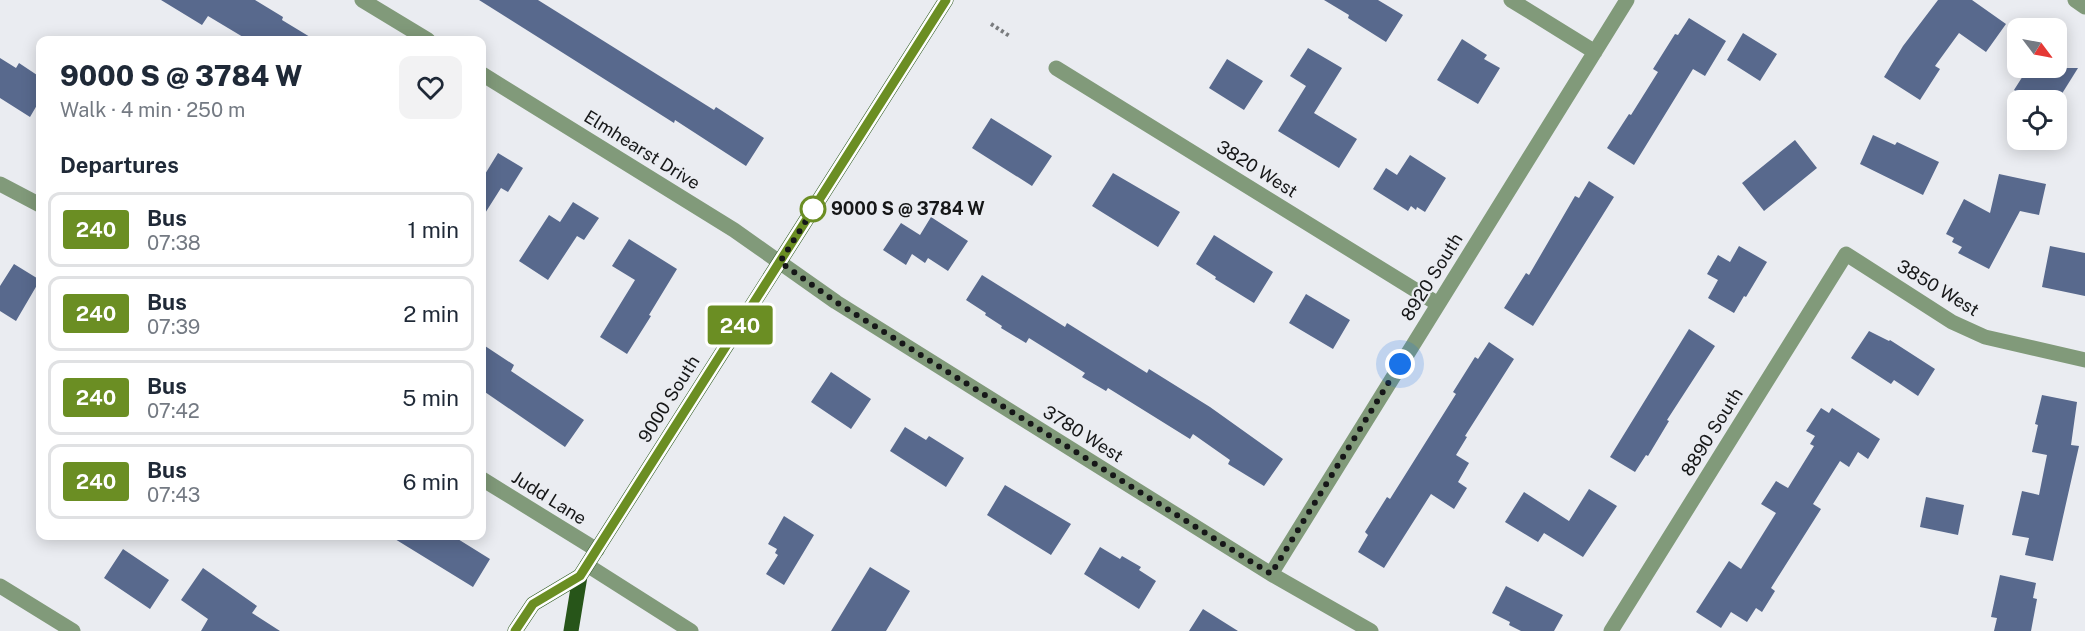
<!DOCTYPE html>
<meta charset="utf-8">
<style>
:root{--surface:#fff;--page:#f2f2f3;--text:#1f2937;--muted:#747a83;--line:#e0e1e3}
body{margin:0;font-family:"Public Sans",sans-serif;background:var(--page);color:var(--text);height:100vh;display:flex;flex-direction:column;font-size:22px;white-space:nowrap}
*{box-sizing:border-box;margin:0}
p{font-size:20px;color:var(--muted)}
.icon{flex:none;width:33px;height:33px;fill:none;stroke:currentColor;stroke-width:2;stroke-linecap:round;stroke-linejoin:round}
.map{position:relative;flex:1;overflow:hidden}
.side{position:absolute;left:36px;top:36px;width:450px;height:504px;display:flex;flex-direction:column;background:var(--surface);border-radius:12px;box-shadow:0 3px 15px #0003}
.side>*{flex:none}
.badge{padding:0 12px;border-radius:4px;font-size:21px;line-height:39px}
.needle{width:39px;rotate:122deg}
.buttons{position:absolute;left:2007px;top:18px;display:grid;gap:12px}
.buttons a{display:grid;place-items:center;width:60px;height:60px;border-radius:12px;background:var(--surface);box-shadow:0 3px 15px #0003;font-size:30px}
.you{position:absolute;width:30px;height:30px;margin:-15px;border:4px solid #fff;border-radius:50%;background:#1a73e8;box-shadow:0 0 0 9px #1a73e833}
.map>.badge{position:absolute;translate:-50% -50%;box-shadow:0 0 0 3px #fff}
h2{padding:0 24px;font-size:22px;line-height:54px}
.round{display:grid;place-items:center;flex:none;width:63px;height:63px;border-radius:12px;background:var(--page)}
.headline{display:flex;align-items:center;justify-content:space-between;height:102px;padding:0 24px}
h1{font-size:28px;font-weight:800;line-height:45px}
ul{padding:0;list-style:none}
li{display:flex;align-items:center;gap:18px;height:75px;margin:0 12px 9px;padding:0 12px;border:3px solid var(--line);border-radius:12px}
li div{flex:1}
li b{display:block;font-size:22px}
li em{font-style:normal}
li .badge{min-width:66px;font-weight:700;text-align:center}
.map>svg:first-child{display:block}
</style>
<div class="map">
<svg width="2085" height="631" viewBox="0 0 2085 631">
<rect width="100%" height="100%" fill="#eaecf1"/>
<!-- building -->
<path fill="#58698d" d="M161,0H255L283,17L282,20L315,40H248L208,16L202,25Z
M479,0H538L714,110L716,107L764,138L746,166L675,120L674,123Z
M1324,0H1378L1403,15L1386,42L1348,18L1349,15Z
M1938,0H1972L2006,24L1986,52L1959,33L1935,66L1940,69L1920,100L1884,77L1903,46Z
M1689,18L1726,41L1705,76L1693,69L1634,165L1607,148L1629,114L1631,115L1658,72L1653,69L1675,34L1678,35Z
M1743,33L1777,54L1760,81L1727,60Z
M1462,39L1487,55L1484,59L1500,68L1478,104L1437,80Z
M1308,48L1342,68L1314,113L1357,139L1339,168L1278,131L1306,86L1290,76Z
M0,58L16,68L19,63L40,77V100L30,117L0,98Z
M1227,59L1263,81L1244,110L1209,88Z
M2028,68H2078L2058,100H2031L2014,90Z
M991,118L1052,156L1032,186L972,148Z
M1873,135L1895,145L1897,142L1939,162L1923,195L1860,164Z
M1795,140L1817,168L1764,211L1742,183Z
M498,153L523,168L508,192L501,188L482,218V179Z
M1410,155L1446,178L1425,212L1417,207L1416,210L1411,206L1408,211L1373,189L1386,168L1397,175Z
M1113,173L1180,212L1158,247L1092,206Z
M1999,174L2046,184L2039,215L2020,211L1989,269L1958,253L1962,247L1952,242L1954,238L1946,234L1964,199L1990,213Z
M1589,181L1614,197L1533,326L1504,308L1526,273L1529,275L1575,196L1579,198Z
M573,202L599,218L584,240L577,236L548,280L519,261L549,215L560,222Z
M931,217L968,241L948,271L928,258L925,263L912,254L906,265L883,250L901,223L920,235Z
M1214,235L1273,272L1254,303L1215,279L1216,277L1196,264Z
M629,239L677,269L649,315L651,316L627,354L600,337L635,280L612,266Z
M1739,246L1767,262L1746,297L1744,296L1734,313L1708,298L1718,280L1707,274L1718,255L1730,262Z
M2050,246L2085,253V296L2042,287Z
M14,264L40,280L16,321L0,311V286Z
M982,275L1065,327L1067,323L1147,373L1149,369L1210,407L1283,459L1264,486L1228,464L1230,460L1193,434L1190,439L1108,388L1106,391L1082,377L1085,373L1029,338L1026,343L1001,328L1002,326L985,315L986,313L966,300Z
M1306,294L1350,320L1333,349L1289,323Z
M1689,329L1715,346L1667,420L1669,421L1648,456L1646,455L1635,472L1610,457Z
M1869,331L1889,341L1890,340L1935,369L1918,396L1894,380L1891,384L1851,358Z
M1489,342L1514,359L1465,436L1467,437L1456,455L1469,463L1458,482L1467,488L1454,509L1431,494L1384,568L1358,552L1368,535L1365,532L1387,497L1390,499L1456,394L1453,392L1475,357L1478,359Z
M482,344L514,365L511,371L584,420L565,447L482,390Z
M831,372L871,399L851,429L811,402Z
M2042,395L2077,402L2071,445L2079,446L2053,561L2025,555L2029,538L2012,535L2022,491L2039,495L2047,455L2032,452L2038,425L2035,424Z
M1821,408L1829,413L1832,408L1880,439L1868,459L1858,452L1849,467L1840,461L1813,504L1821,509L1771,588L1775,591L1762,612L1756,608L1747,622L1731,612L1721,628L1696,612L1729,561L1741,569L1776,513L1761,504L1776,481L1788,488L1814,446L1810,444L1815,436L1806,431Z
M905,427L926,440L929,436L964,458L946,487L890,451Z
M1005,485L1071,524L1051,555L987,515Z
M1589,489L1617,506L1583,557L1544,533L1538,542L1505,522L1524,492L1569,521Z
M1926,497L1964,505L1958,535L1920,527Z
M784,516L814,535L784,585L766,574L778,555L775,553L777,549L768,544Z
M390,536H453L490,559L473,587Z
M1100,547L1120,559L1122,556L1141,567L1139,570L1156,581L1139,609L1084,574Z
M123,549L169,580L150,609L104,578Z
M870,567L910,591L886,631H831Z
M203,568L257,606L252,613L280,631H201L208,619L181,600Z
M2000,575L2036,583L2033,598L2037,599L2031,631H1994L1997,618L1991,617Z
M1506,586L1563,615L1554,631H1521L1509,625L1510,622L1492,613Z
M1203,609L1238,631H1189Z"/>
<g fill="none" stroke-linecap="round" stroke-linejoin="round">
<!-- path -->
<path stroke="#797b7e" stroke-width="4" stroke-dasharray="3 3" stroke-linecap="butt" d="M991,24L1011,37"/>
<!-- lane -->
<path stroke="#819a7a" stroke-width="15" d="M587,565L691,631"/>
<!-- street -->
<path stroke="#819a7a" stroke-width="15" d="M362,0L428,40
M1511,0L1595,52
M2075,0L2085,7
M1056,68L1438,304
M482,74L734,230L836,302L1271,574L1371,631
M0,184L40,205
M482,479L597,550
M1271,574L1627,0
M0,586L73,631
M1611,631L1846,254L1952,322L1985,337L2085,360"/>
<!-- primary -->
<path stroke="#275519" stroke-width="15" d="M515,631L533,604L580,576
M571,631L580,576L946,0"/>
</g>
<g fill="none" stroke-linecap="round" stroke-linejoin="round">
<defs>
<path id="line" d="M515,631L533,604L580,576L946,0"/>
</defs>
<!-- line casing -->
<use href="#line" stroke="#fff" stroke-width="14"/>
<!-- line -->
<use href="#line" stroke="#6b8e23" stroke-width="9"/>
<!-- walk -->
<path stroke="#161718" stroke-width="6" stroke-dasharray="0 10.8" d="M813,209L818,202L780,262L836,302L1271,574L1400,364"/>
</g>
<!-- markers -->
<circle fill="#fff" stroke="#6b8e23" stroke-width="3" cx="813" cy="209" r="12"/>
<g text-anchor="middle" stroke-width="4.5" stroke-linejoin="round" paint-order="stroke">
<!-- street labels -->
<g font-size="18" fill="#161718" stroke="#eaecf1">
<text transform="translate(642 150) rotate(32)" y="6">Elmhearst Drive</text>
<text transform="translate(1257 169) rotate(32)" y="6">3820 West</text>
<text transform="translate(1432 277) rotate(-58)" y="6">8920 South</text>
<text transform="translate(1938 288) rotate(31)" y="6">3850 West</text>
<text transform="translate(669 399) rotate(-58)" y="6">9000 South</text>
<text transform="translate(1712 432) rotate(-58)" y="6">8890 South</text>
<text transform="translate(1083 434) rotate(32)" y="6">3780 West</text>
<text transform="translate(549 498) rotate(32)" y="6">Judd Lane</text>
</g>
<!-- stop labels -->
<g font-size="18" font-weight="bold" fill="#161718" stroke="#eaecf1" text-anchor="start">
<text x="831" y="215">9000 S @ 3784 W</text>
</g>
</g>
</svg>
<div class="buttons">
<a><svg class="needle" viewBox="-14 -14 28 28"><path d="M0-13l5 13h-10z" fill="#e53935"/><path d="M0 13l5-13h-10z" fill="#747a83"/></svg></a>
<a><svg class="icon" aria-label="locate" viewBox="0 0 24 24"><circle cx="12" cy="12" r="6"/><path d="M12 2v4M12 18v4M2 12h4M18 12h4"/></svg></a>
</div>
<div class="you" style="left:1400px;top:364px"></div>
<b class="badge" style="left:740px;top:325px;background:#6b8e23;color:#fff">240</b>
<section class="side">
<div class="headline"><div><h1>9000 S @ 3784 W</h1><p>Walk · 4 min · 250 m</p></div><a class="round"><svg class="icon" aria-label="heart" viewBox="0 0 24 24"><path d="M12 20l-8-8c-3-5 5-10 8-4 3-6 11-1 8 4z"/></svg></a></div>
<h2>Departures</h2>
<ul>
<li><span class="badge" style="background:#6b8e23;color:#fff">240</span><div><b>Bus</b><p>07:38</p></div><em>1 min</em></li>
<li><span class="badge" style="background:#6b8e23;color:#fff">240</span><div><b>Bus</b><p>07:39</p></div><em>2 min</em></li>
<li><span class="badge" style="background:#6b8e23;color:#fff">240</span><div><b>Bus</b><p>07:42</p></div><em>5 min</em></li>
<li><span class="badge" style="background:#6b8e23;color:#fff">240</span><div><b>Bus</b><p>07:43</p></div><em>6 min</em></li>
</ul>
</section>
</div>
